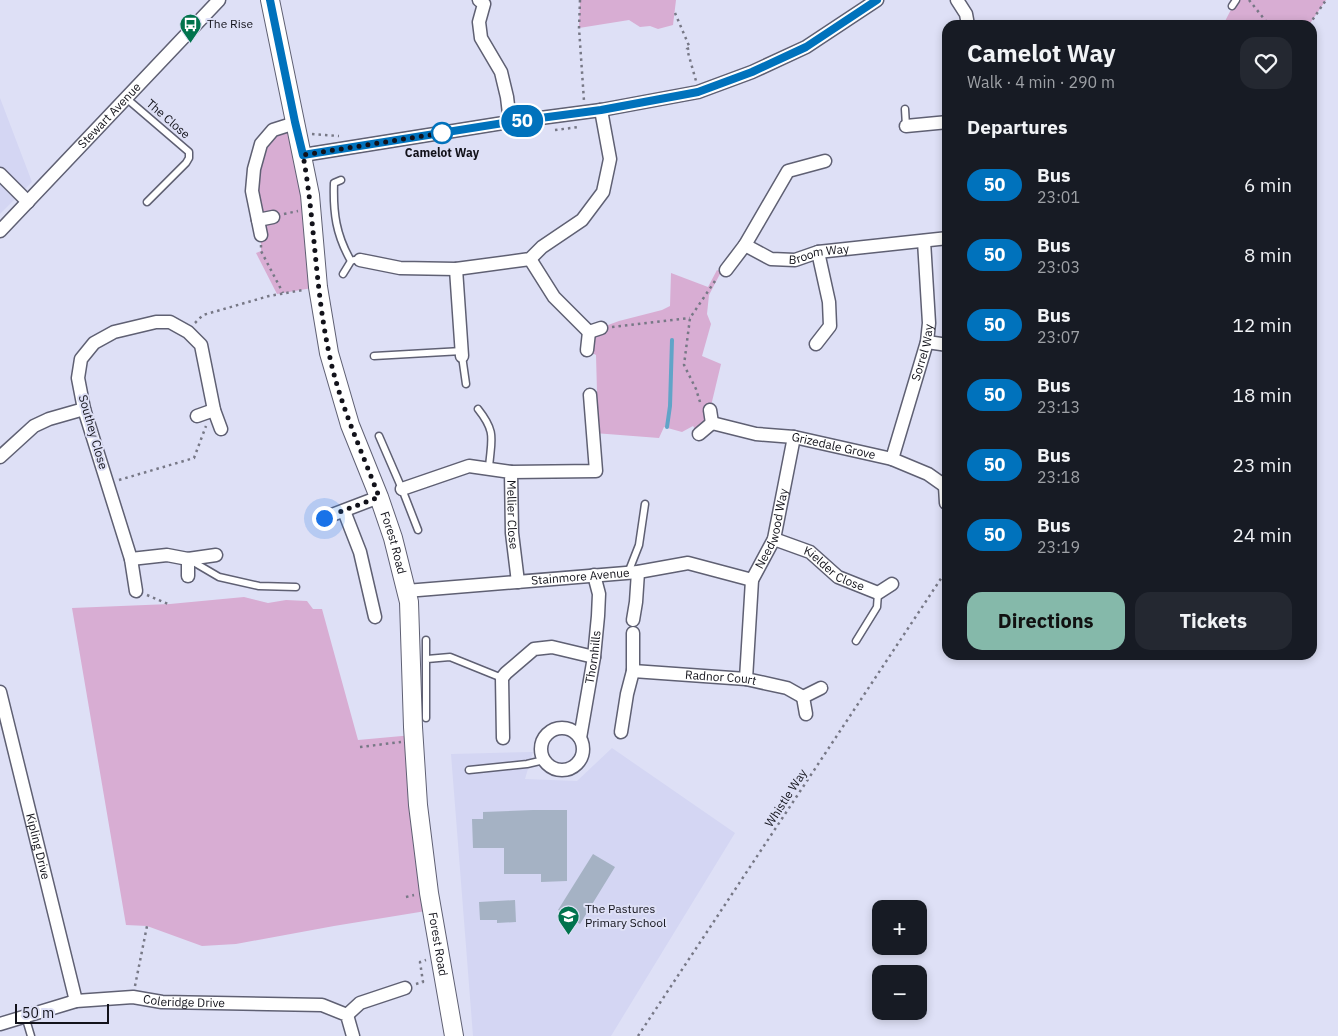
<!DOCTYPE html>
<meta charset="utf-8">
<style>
:root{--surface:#171b24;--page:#242831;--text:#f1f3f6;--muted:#9ea1a6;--accent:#85b9aa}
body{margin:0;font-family:"IBM Plex Sans",sans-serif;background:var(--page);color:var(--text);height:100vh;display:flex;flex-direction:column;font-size:19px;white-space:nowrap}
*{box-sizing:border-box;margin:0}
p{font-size:16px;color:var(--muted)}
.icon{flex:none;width:28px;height:28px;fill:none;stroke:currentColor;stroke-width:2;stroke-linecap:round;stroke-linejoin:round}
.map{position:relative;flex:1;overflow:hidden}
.sheet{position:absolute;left:942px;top:20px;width:375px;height:640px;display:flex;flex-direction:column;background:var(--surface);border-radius:15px;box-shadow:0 2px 8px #0003}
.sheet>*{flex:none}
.badge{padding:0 10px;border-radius:16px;font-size:18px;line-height:32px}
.buttons{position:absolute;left:872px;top:900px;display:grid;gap:10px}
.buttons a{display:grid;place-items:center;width:55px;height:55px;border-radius:10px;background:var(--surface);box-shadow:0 2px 8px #0003;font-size:25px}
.scale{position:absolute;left:15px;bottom:12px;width:94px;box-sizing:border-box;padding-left:5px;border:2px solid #12121a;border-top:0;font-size:14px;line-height:18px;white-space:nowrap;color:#12121a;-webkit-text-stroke:4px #dee0f6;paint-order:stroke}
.you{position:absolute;width:25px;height:25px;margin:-12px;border:4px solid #fff;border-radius:50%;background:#1a73e8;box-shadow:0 0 0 8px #1a73e833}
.map>.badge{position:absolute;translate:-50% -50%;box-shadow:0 0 0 2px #fff}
h2{padding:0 25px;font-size:19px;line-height:45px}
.round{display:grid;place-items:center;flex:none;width:52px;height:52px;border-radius:15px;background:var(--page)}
.headline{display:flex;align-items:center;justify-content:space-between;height:85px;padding:0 25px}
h1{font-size:24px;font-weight:800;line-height:38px}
.action{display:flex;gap:10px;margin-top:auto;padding:10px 25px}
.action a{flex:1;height:58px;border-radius:15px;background:var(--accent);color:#111;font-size:20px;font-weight:800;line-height:58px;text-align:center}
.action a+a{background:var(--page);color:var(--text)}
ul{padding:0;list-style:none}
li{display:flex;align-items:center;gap:15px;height:70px;padding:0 25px}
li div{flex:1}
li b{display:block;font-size:19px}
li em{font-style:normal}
li .badge{min-width:55px;font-weight:700;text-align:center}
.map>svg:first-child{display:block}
</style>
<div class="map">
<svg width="1338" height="1036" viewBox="0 0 1338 1036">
<rect width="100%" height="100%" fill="#dee0f6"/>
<!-- built -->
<path fill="#d4d6f3" d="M0,98L32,182L0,214Z
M612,748L735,833L611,1036H473L451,754L533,752L525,779L577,781Z"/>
<!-- green -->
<path fill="#d8add3" d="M580,0H676L673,25L658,29L650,26L640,27L629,20L579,28Z
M1236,0H1326L1309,25H1223Z
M295,123L318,287L277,294L256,253L261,251V234L254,169L261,144Z
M717,270L721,272L709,295L707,314L711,324L702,356L721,364L710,410L712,423L699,434L693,426L682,432L664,427L659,438L594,433L590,395L597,392L596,355L587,350L589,332L619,321L662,310L670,306L671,273L708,287Z
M244,597L268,603L286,600L307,601L313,609H322L358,740L413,735L432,910L334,926L236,944L202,946L147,926L126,925L72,608L170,604Z"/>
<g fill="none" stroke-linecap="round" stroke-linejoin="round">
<!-- stream -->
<path stroke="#61a4c8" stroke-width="4" d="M667,427L670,406L672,340"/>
</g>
<!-- building -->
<path fill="#a5b2c4" d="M533,810H567V881L541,882V874H504V848H473L472,819H483V812Z
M593,854L615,867L580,924L558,910Z
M515,900L516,922L497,923V920H480L479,902Z"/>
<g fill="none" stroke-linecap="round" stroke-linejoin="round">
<defs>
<path id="lane" d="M1232,6L1236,0
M126,98L189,152V158L186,163L147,202
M905,109L906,126
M341,180L334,183C333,213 336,235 351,261
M343,274L351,261L354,260
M374,356L462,351
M462,356L466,384
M478,409C497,433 491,439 489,468
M379,436L402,489L418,530
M190,560L219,577L259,586L296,587
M628,573L639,545L645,504
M426,640V718
M856,641L877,607L878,593
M427,659L450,657L502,678
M469,770L527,764L544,760
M25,1016L31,1036"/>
<g id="street">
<path d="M479,0L484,4L479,22L481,38L501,72L507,97L510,122"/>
<path d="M957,0L966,14L968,25"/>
<path d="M906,126L948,122"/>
<path d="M303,155L510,122L601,110L698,92L752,72L806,47L877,0"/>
<path id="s1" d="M825,161L788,171L745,245L771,259L795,260L818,252L948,238"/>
<path d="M0,174L28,202"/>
<path d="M258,220L273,217"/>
<path id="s2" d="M0,231L219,0"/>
<path d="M261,235L252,191L254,169L261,144L273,130L295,123"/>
<path d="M530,259L554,297L589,332L601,328"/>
<path d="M360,260L400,268L456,269L530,259L542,247L582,220L603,192L610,159L601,110"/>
<path d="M456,269L462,356"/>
<path d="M726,270L745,245"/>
<path d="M927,342L948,345"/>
<path d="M816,344L830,326L829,302L818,252"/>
<path d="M587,350L589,332"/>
<path d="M710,410L712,423"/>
<path d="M197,416L214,410"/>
<path id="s3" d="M712,423L756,434L794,437L892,459L928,474L945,486H948"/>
<path d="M699,434L712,423"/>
<path d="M0,457L34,426L49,419L84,409"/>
<path id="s4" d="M892,459L927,342L929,323L924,241"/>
<path d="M511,472L596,471L590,395"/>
<path d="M945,486L946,503"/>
<path id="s5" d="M402,489L469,466L511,472L512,533L518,582"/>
<path d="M344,511L360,552L375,617"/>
<path d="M324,518L379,497"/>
<path id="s6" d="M774,539L810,552L838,577L878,593L892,584"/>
<path d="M216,555L188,559L167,555L131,559L84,409L78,378L81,359L94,343L114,332L156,322H170L188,332L201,345L214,410L221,429"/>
<path d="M131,559L136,591"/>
<path d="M188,559V576"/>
<path id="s7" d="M406,591L638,572L688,563L752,580"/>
<path d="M633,620L636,602L638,572"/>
<path id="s8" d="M633,671L746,679L787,688L803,697"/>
<path id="s9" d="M746,679L752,580L774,539L794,437"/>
<path id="s10" d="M0,692L76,1001"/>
<path d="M803,697L821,688"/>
<path d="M803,697L806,714"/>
<circle cx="562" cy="749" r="21"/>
<path d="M621,732L627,694L633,671V633"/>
<path d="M503,738L502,678L506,673L534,649L552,647L594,657"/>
<path id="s11" d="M580,738L594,657L598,616L599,594L594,575"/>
<path d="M347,1015L360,1003L405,988"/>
<path id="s12" d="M0,1024L76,1001L133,997L162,1002L322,1005L347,1015L353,1036"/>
</g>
<g id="secondary">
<path id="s13" d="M270,0L310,195L318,287L329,353L350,425L379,497L393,538L409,602L413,727L418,805L429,893L454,1036"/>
</g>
</defs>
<!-- lane casing -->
<use href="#lane" stroke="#5f6073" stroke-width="9"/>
<!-- street casing -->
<use href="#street" stroke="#5f6073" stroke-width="15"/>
<!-- secondary casing -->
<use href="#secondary" stroke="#5f6073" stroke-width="20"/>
<!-- path -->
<path stroke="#777886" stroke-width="2.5" stroke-dasharray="2.5 4" stroke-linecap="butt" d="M580,0L579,28L584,101
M1249,0L1269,25
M675,13L690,48L687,49L696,81
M1309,25L1326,0
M555,130L579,127
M312,134L339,136
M284,214L298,211
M261,245V251L283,293
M195,323L203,315L269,296L303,290
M612,327L690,318
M700,402L696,389L684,365L690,318L717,278
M119,480L194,458L206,426
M147,595L168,604
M360,747L401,742
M406,897L414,895
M416,984L423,982L420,962L426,960
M135,986L147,926
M638,1036L948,568"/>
<!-- lane -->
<use href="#lane" stroke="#fff" stroke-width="6"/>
<!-- street -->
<use href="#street" stroke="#fff" stroke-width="12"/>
<!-- secondary -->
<use href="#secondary" stroke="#fff" stroke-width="18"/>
</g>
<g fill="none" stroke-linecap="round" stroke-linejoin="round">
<defs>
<path id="line" d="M270,0L295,122L303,155L510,122L601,110L698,92L752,72L806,47L877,0"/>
</defs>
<!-- line casing -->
<use href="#line" stroke="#fff" stroke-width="11"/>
<!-- line -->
<use href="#line" stroke="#0072bc" stroke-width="8"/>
<!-- walk -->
<path stroke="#12121a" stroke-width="5" stroke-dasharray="0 9" d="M324,518L379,497C361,449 339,403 329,353C315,288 315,221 303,155L442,133"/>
</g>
<!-- icons -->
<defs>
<symbol id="bus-pin" viewBox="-11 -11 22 30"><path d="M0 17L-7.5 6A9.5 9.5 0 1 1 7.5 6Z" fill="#00734d" stroke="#dee0f6"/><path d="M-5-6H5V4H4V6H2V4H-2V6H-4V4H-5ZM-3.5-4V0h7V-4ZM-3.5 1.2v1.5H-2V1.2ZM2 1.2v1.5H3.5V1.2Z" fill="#fff"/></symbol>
<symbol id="school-pin" viewBox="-11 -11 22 30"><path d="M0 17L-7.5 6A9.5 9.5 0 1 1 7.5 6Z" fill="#00734d" stroke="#dee0f6"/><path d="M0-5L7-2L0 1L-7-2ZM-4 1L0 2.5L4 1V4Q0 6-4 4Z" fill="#fff"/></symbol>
</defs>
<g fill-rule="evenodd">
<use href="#bus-pin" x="178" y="12" width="25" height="34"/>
<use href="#school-pin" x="556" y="904" width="25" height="34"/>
</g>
<!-- markers -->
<circle fill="#fff" stroke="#0072bc" stroke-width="2.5" cx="442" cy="133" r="10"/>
<g text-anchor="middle" stroke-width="4" stroke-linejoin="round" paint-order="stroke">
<!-- poi labels -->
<g font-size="12" fill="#12121a" stroke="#dee0f6" text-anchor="start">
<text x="207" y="28">The Rise</text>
<text x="585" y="913">The Pastures<tspan x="585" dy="14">Primary School</tspan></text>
</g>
<!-- street labels -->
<g font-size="12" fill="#12121a" stroke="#dee0f6">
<text dy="4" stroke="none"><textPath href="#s2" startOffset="159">Stewart Avenue</textPath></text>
<text transform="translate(168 119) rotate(41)" y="4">The Close</text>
<text dy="4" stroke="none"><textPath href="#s1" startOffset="202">Broom Way</textPath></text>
<text dy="4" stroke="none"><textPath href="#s4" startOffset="111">Sorrel Way</textPath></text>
<text transform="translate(93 432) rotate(74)" y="4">Southey Close</text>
<text dy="4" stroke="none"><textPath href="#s3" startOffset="124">Grizedale Grove</textPath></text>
<text dy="4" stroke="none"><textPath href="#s5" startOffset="156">Mellier Close</textPath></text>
<text dy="4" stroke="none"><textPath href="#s9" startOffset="155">Needwood Way</textPath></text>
<text dy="4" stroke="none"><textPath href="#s13" startOffset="559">Forest Road</textPath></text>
<text dy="4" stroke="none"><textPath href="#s6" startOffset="68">Kielder Close</textPath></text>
<text dy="4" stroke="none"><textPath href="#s7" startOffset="175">Stainmore Avenue</textPath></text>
<text dy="4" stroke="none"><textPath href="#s11" startOffset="82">Thornhills</textPath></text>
<text dy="4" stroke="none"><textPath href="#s8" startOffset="88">Radnor Court</textPath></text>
<text transform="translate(786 798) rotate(-57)" y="4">Whistle Way</text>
<text dy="4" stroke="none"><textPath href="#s10" startOffset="159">Kipling Drive</textPath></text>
<text dy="4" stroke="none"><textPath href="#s13" startOffset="964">Forest Road</textPath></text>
<text dy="4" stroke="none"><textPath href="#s12" startOffset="188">Coleridge Drive</textPath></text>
</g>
<!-- stop labels -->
<g font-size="12" font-weight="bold" fill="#12121a" stroke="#dee0f6">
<text x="442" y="157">Camelot Way</text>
</g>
</g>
</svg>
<div class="buttons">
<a>+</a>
<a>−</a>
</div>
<div class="scale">50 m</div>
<div class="you" style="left:324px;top:518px"></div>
<b class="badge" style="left:522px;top:121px;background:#0072bc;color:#fff">50</b>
<section class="sheet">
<div class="headline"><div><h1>Camelot Way</h1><p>Walk · 4 min · 290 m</p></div><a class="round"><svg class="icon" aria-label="heart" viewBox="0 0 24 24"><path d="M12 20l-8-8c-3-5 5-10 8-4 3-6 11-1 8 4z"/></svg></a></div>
<h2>Departures</h2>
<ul>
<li><span class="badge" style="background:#0072bc;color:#fff">50</span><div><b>Bus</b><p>23:01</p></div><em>6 min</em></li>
<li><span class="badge" style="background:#0072bc;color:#fff">50</span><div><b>Bus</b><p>23:03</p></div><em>8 min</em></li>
<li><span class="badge" style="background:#0072bc;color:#fff">50</span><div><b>Bus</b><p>23:07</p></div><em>12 min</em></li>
<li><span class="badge" style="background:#0072bc;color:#fff">50</span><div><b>Bus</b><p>23:13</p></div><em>18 min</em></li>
<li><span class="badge" style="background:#0072bc;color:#fff">50</span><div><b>Bus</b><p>23:18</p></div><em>23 min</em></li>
<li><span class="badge" style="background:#0072bc;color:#fff">50</span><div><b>Bus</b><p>23:19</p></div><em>24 min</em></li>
</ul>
<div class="action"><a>Directions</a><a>Tickets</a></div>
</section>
</div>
